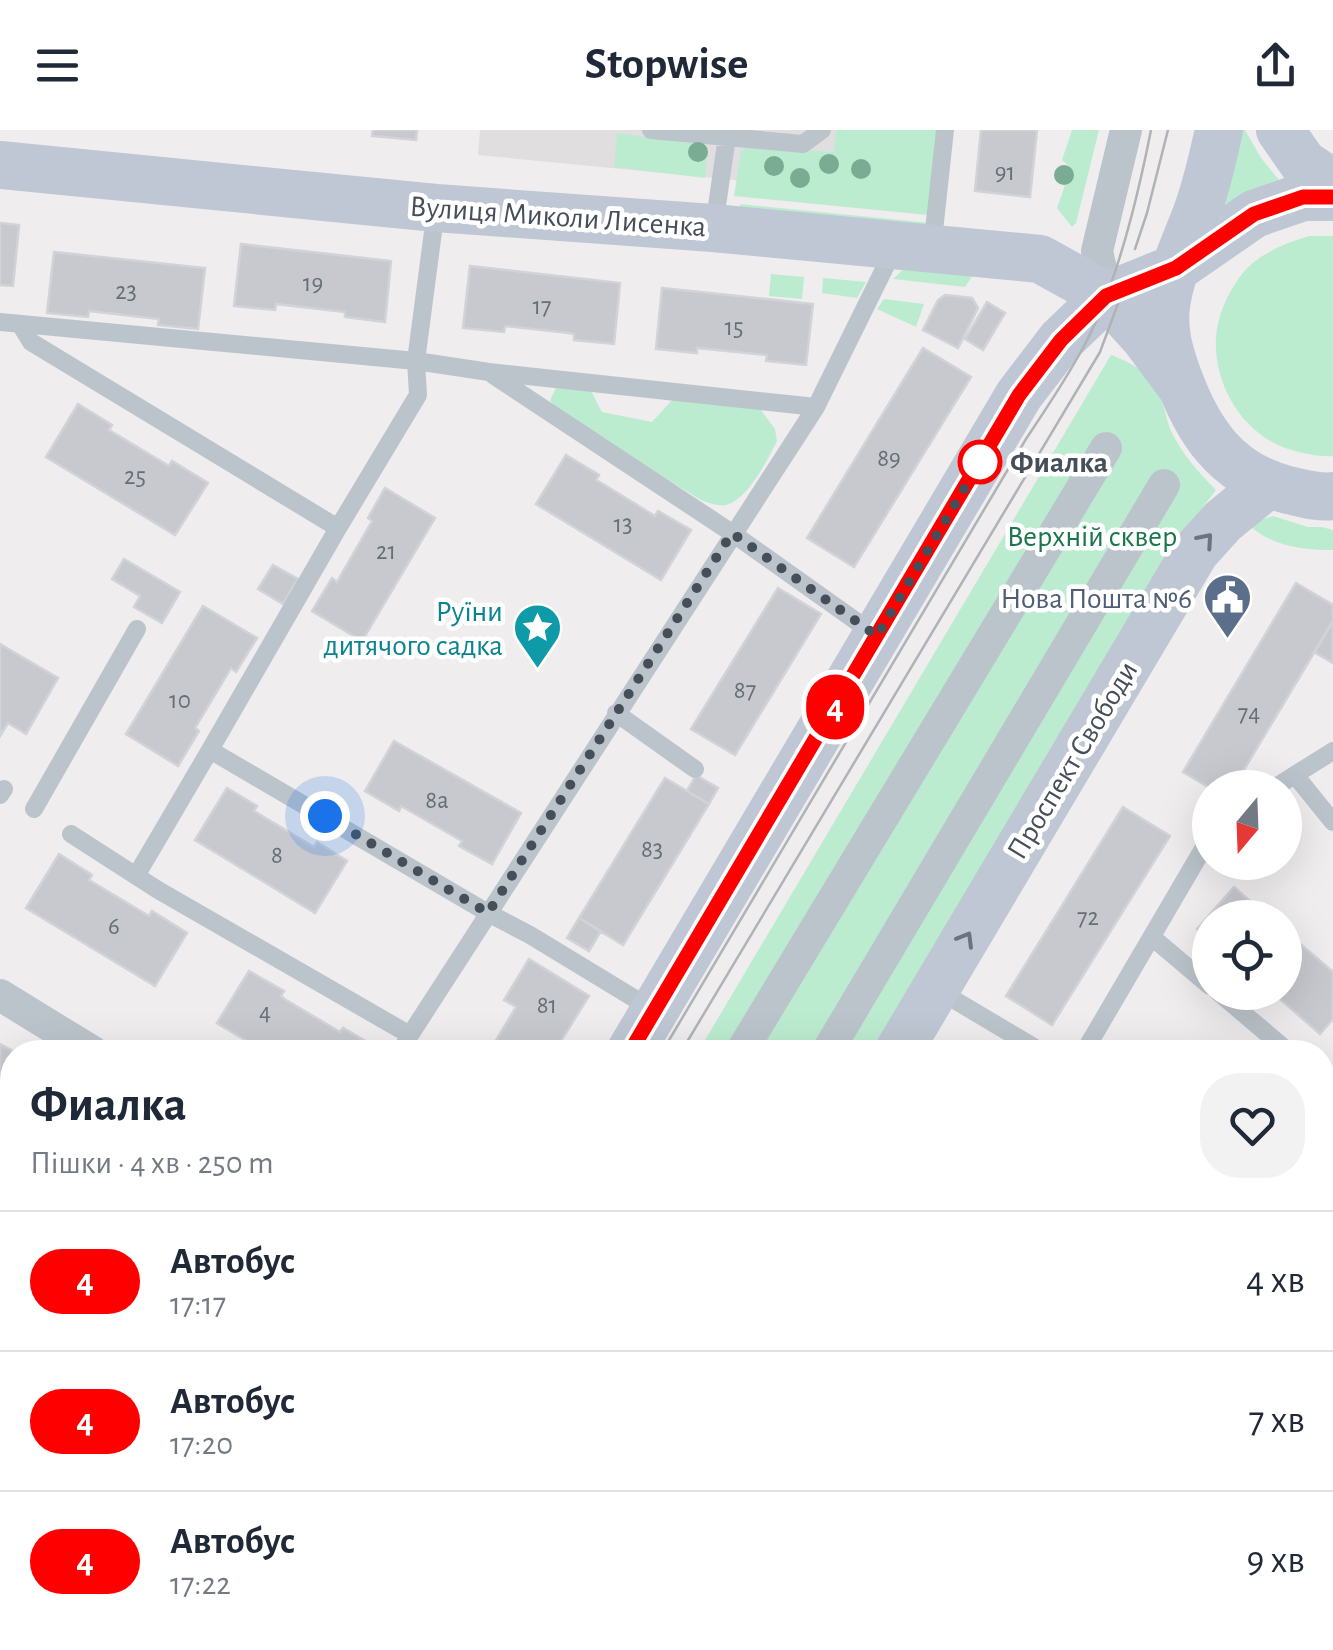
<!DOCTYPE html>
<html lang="uk">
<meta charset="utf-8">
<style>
:root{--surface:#fff;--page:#f2f2f3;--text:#1f2937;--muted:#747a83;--line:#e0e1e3}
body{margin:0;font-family:"Alegreya Sans",sans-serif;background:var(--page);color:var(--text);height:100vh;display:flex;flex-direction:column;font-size:38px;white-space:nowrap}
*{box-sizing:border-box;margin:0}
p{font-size:32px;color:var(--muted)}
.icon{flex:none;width:55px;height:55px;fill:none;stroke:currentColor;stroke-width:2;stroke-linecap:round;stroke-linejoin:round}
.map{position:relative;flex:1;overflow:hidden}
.panel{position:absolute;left:0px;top:910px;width:1335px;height:610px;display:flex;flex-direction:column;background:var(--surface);border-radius:40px 40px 0 0;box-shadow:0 10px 40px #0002}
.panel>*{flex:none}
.badge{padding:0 20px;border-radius:32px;font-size:35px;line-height:65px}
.needle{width:65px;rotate:199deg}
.tools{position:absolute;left:1192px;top:640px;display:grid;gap:20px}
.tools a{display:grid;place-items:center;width:110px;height:110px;border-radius:50%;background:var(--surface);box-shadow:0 10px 40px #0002;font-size:50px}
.you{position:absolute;width:50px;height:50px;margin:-25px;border:8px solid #fff;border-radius:50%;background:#1a73e8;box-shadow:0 0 0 15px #1a73e833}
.map>.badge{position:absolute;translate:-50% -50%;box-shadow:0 0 0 5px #fff}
.round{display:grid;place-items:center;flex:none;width:105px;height:105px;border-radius:40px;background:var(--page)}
.summary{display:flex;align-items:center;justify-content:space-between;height:170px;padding:0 30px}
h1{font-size:48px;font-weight:700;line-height:75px}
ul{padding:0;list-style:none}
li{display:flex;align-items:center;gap:30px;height:140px;padding:0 30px;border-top:2px solid var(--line)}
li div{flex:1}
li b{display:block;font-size:38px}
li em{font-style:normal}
li .badge{min-width:110px;font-weight:700;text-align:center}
header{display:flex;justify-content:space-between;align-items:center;height:130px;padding:0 30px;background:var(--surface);font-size:45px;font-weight:700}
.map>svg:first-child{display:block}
</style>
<header><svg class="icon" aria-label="menu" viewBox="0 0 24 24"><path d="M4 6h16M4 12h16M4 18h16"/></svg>Stopwise<svg class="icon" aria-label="share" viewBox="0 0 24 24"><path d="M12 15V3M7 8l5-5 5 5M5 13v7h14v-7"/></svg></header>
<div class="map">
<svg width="1333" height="1520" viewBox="0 0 1333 1520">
<rect width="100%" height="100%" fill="#efeded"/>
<!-- education -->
<path fill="#e0dede" d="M480,0H885L879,64L478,25Z
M1323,1023L1333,1032V1248L1323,1261Z"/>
<!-- green -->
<path fill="#bcecd0" d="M836,0H942L928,85L734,66L741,21L748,17L834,22Z
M1072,0H1099L1076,93L1072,97L1057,78L1071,38L1062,30Z
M1241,0H1245L1261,28L1287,60L1216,94Z
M617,3L695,13L708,17L705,48L614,37Z
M740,74L931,93L925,102L738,91Z
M1309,106H1333V326C1319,327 1308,324 1295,321C1246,309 1213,257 1216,208C1217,186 1228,162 1242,144C1259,123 1284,114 1309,106Z
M907,136L975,142L965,157L893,149Z
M771,144L804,147L802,169L769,166Z
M823,148L866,152L857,168L822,163Z
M884,169L924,174L916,197L877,179Z
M1111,225C1137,235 1153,244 1162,272C1166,282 1167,293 1172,303C1183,325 1199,343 1216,360L1181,406L875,922H698Z
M556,258L591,261L602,282L652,292L673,269L760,279L775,299L777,311C768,329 747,371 725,375C717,376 709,373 701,370L557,282L550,270Z
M1273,386L1308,397H1322L1333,400V420C1303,420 1270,416 1248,394Z
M341,1508H524L516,1520H333Z"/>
<!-- building -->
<path fill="#c7c9cf" stroke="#d1d3d8" stroke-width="2.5" d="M373,0H417L416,10L372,6Z
M981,0H1037L1030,67L975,61Z
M0,93L19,95L13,156L0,155Z
M241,114L391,131L385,192L345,187V182L276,174L275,180L234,176Z
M54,122L205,138L198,199L158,195L159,189L89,181L88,187L47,183Z
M470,136L620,153L614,214L574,210V204L569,203L505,196L504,202L463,198Z
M662,158L813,174L806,235L766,231L767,225L697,218V223L656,219Z
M945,165L972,168L978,178L958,218L923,200L938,170Z
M987,172L1005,183L983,220L965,209Z
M923,218L971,247L854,437L807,408Z
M78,274L112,295L109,300L169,336L172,331L208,353L175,405L46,327Z
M566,325L599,345L596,350L603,354L655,386L658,381L691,400L661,450L536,374Z
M385,358L435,388L362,511L312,481L332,448L337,452L372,391L368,388Z
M124,429L180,462L162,493L134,477L140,466L112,449Z
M273,435L298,449L283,474L258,459Z
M1296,453L1333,475V491L1233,658H1210L1183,642Z
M778,458L821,484L735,625L691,599Z
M203,476L257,508L236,542L231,538L195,598L199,601L178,636L126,604Z
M1333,491V533L1314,522Z
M0,514L58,548L26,604L8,593L0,606Z
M394,611L521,683L492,734L459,716L462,711L401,676L399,681L365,661Z
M696,645L718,658L709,674L687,661Z
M665,648L709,674L623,815L579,788Z
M227,658L257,676L254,681L314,717L317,712L347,731L315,783L195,710Z
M1123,677L1170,706L1052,895L1006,866Z
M59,724L92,745L89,750L149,786L152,781L187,803L155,856L26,778Z
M1234,757L1269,788H1210V810L1197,799Z
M579,788L601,801L589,821L567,808Z
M1285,801L1333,842V889L1320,904L1272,862H1285Z
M529,829L589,866L554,922H489L516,877L504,870Z
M249,841L284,861L281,866L286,870L340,902L343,898L379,919L376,922H265L217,893Z
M0,914L15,922H12V982L0,975Z
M0,1042L12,1049V1055L0,1076Z
M1333,1328V1376L1322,1367V1340Z
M0,1430L12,1437V1501L0,1493Z
M116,1508H122L137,1516L142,1508H213L206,1520H108Z
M635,1508H702L695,1520H627Z
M705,1508H803L819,1520H720Z
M997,1508H1074L1089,1520H1011Z
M1225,1508H1317L1332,1520H1240Z"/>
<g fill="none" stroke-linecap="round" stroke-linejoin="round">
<!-- lane -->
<path stroke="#bcc4cb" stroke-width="18" d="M651,0L803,14L822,0
M714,96L727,7
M932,119L945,0
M0,192L416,231L489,242L816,277
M20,194L31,212L338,398L210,620
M493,245L732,403L877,506
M338,398L418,265L416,231L436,79
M616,583L695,639
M1295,645L1333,692
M1274,658L1333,621
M0,665L4,659
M34,679L137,499
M71,704L158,760L410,905
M136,746L210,620L488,783L530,805L655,881
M1152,807L1210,856
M936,859L1042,922
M1218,862L1289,922
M400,922L410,905L816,277L894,119
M1084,922L1210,707
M1322,951L1333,960
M0,1008L12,1016
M0,1088L12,1068
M0,1224L12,1232
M1322,1293L1333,1281
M0,1377L12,1357
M1322,1388L1333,1397
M1173,1508L1174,1520
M1207,1508L1222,1520"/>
<!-- street -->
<path stroke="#bcc4cb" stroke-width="32" d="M1107,166L1097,121L1126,0
M0,865L93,922
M741,922L1106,318
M827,922L1164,355
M863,1508L877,1520
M366,1520L373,1508
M480,1520L487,1508"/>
<!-- secondary -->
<path stroke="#bec7d3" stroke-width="48" d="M1219,0C1213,27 1207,55 1197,82C1186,112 1170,144 1166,176C1163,201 1169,221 1177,244C1197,300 1226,345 1288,360C1303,363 1317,368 1333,366
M1280,0L1303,33L1333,53
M0,35L436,78L713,98L1040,129L1107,166L1145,208L1183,259
M630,922L1019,265L1061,210L1107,166L1176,138L1254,84L1303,67H1333
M898,922L1195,422L1223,391L1267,355
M267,1520L275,1508
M542,1520L550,1508"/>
<!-- tram -->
<path stroke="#afb2b7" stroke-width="2.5" d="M1135,119L1147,83L1168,0
M662,922L1026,309C1046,279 1067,248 1084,216C1116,157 1138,66 1151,0
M681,922L1100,222L1119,171
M300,1520L308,1508
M320,1520L328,1508"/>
</g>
<!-- trees -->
<g fill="#7aac94">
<circle cx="698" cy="22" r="10"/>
<circle cx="829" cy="34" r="10"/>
<circle cx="774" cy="36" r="10"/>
<circle cx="861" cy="39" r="10"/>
<circle cx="1064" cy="45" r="10"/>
<circle cx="800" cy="48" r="10"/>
</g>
<!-- one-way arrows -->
<defs><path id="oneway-chevron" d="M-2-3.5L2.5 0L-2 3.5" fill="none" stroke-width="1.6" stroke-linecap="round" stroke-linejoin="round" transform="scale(2.5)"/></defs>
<g stroke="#6a737e">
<use href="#oneway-chevron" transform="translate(1206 410) rotate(-49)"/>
<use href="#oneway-chevron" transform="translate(966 809) rotate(-59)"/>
</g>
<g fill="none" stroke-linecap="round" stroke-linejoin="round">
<defs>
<path id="line" d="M630,922L1019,265L1061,210L1106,166L1176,138L1254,84L1303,67H1333"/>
</defs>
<!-- line casing -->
<use href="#line" stroke="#fff" stroke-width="22"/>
<!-- line -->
<use href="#line" stroke="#ff0001" stroke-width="15"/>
<!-- walk -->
<path stroke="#464f59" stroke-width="10" stroke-dasharray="0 18" d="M325,686L488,783L732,403L877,506L980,332"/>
</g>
<!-- icons -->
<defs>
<symbol id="civic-pin" viewBox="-11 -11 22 30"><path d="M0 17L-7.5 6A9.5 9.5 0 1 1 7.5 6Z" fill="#5c6f8a" stroke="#fff"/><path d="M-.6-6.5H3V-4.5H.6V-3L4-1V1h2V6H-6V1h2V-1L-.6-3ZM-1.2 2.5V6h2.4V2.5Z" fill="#fff"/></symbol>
<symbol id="sight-pin" viewBox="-11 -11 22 30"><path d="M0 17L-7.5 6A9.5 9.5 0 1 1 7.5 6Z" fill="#0f9aa8" stroke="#fff"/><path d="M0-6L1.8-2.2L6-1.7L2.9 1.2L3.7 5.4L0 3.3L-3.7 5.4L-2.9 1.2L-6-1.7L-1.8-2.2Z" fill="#fff"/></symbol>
</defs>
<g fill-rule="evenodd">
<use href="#civic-pin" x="1200" y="440" width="55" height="75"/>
<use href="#sight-pin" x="510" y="470" width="55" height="75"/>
</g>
<!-- markers -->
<circle fill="#fff" stroke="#ff0001" stroke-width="5" cx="980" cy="332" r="20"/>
<g text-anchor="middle" stroke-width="9" stroke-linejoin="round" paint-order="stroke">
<!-- number labels -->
<g font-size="25" fill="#666e76">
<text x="1005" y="50">91</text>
<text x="313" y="161">19</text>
<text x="126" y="169">23</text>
<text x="542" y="184">17</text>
<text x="734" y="205">15</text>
<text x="889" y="336">89</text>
<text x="135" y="354">25</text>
<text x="623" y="402">13</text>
<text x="386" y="429">21</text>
<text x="745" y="568">87</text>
<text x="180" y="578">10</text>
<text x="1249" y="591">74</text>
<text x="437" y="678">8а</text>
<text x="652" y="727">83</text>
<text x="277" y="733">8</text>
<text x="1088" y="795">72</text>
<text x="114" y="804">6</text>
<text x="547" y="883">81</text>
<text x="265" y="890">4</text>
</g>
<!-- street labels -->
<g font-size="30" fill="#464f59" stroke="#fff">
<text transform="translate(558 86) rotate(4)" y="10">Вулиця Миколи Лисенка</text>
<text transform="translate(1072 630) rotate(-59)" y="10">Проспект Свободи</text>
</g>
<!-- stop labels -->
<g font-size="30" font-weight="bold" fill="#464f59" stroke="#fff" text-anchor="start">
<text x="1010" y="342">Фиалка</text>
</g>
<!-- park labels -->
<g font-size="30" fill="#1b764c" stroke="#fff">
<text x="1092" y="416">Верхній сквер</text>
</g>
<!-- service labels -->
<g font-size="30" fill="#4e5e75" stroke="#fff" text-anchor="end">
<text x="1192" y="478">Нова Пошта №6</text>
</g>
<!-- culture labels -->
<g font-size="30" fill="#0d838f" stroke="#fff" text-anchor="end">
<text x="503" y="491">Руїни<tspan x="503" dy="34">дитячого садка</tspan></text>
</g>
</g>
</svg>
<div class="tools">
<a><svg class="needle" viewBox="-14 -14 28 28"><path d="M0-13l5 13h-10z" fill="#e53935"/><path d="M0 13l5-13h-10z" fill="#747a83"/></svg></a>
<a><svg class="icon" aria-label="locate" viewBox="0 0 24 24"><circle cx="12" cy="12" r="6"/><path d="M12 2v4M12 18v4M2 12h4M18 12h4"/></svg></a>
</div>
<div class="you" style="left:325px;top:686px"></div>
<b class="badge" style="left:835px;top:577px;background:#ff0001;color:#fff">4</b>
<section class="panel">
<div class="summary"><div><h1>Фиалка</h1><p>Пішки · 4 хв · 250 m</p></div><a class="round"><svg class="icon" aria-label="heart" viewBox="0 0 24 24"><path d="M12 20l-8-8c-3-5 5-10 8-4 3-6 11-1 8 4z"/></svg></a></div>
<ul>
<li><span class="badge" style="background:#ff0001;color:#fff">4</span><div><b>Автобус</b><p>17:17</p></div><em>4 хв</em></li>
<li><span class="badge" style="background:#ff0001;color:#fff">4</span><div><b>Автобус</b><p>17:20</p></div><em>7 хв</em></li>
<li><span class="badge" style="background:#ff0001;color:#fff">4</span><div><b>Автобус</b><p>17:22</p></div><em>9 хв</em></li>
</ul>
</section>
</div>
